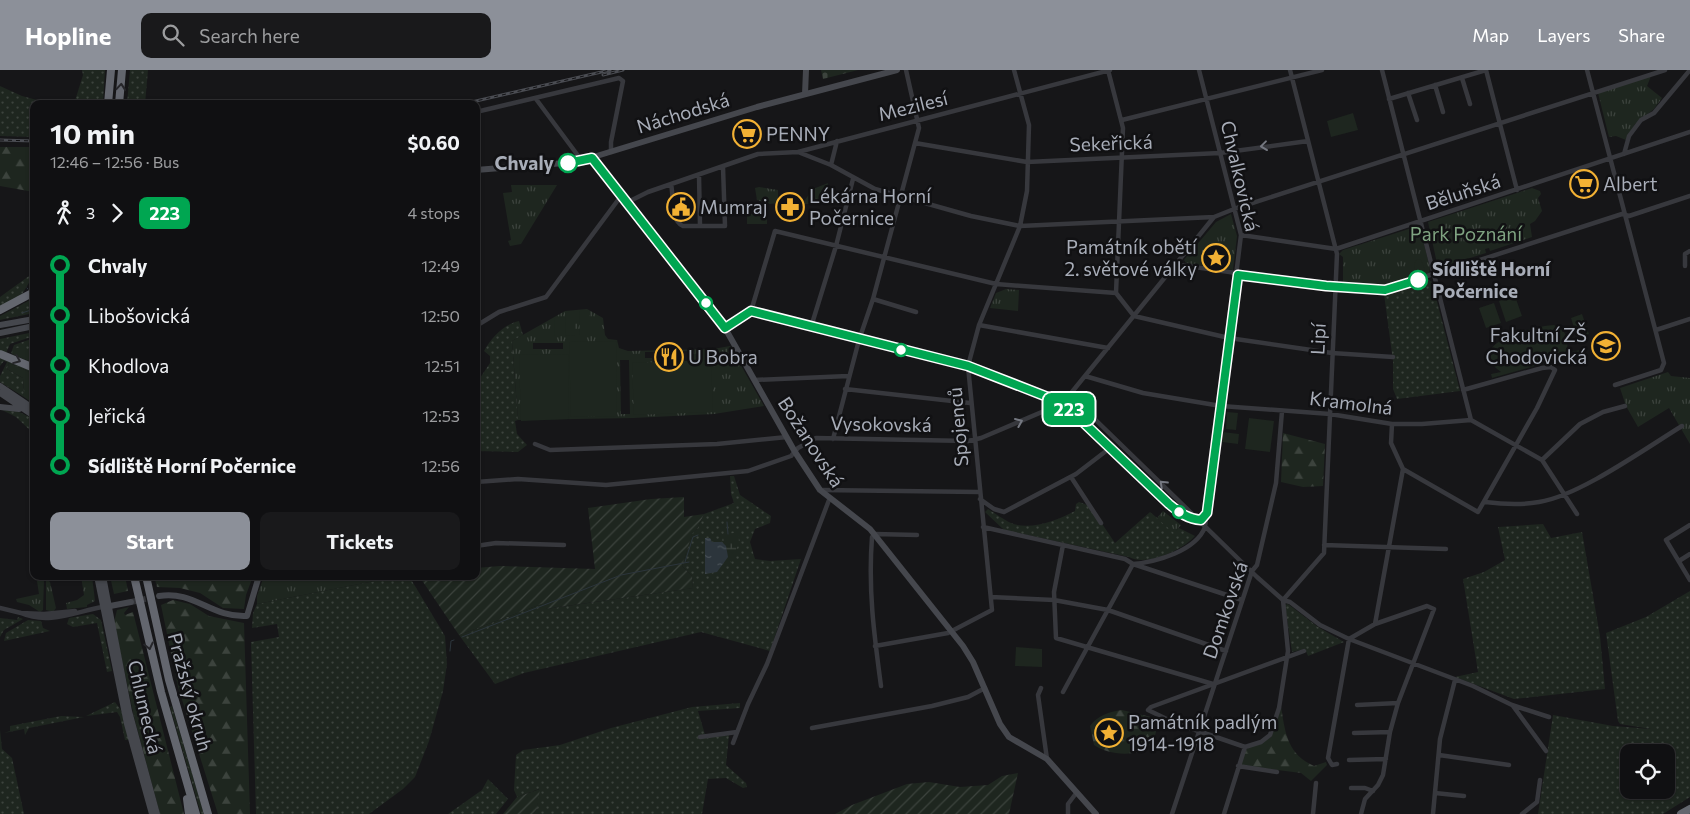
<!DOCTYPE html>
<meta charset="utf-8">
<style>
:root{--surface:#101012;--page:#19191b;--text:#f1f3f6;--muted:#9c9d9f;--line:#303032;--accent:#8c9099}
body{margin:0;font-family:Commissioner,sans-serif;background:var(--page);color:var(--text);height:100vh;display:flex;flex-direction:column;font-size:19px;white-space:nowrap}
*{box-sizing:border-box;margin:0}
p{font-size:16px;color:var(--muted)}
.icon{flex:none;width:28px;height:28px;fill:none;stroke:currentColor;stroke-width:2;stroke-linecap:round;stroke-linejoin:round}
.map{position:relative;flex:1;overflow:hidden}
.details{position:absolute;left:30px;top:30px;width:450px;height:480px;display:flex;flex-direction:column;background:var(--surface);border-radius:10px;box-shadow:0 1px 4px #0004,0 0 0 1px var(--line)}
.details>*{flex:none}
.badge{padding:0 10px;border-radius:8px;font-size:18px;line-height:32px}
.buttons{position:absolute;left:1620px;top:674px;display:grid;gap:10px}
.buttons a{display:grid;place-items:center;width:55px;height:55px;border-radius:10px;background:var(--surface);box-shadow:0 1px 4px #0004,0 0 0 1px var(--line);font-size:25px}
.map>.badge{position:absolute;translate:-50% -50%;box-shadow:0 0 0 2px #fff}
.legs{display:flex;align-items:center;gap:8px;height:55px;padding:0 20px;font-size:16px}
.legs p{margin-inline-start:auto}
.overview{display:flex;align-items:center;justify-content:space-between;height:85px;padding:0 20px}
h1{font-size:28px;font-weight:700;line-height:38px}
.cta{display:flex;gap:10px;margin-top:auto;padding:10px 20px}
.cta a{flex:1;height:58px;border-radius:10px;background:var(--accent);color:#fff;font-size:20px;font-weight:700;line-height:58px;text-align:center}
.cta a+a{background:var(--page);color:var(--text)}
ul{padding:0 20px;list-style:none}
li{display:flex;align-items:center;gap:18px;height:50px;font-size:19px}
li i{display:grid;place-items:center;width:8px;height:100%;margin:0 6px;background:currentColor}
li i::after{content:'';width:12px;height:12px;margin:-6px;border:4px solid;border-radius:50%;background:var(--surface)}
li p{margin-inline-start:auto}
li:first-child i{background:linear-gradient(#0000 50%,currentColor 0)}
li:last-child i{background:linear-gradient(currentColor 50%,#0000 0)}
header{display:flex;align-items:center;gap:30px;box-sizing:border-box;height:70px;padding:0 25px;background:var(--accent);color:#fff}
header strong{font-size:24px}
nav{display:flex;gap:28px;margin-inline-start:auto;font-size:18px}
.search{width:350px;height:45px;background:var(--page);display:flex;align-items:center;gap:12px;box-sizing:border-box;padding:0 18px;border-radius:10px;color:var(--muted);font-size:19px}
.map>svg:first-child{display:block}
</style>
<header>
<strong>Hopline</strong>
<div class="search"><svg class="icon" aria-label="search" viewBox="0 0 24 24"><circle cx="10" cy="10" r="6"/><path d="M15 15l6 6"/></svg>Search here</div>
<nav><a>Map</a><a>Layers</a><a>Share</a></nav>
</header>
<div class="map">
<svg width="1690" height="744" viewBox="0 0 1690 744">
<defs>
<pattern id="grass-dots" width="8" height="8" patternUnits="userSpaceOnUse" patternTransform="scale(1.25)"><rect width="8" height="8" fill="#1e261f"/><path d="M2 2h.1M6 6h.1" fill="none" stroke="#3c433d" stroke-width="1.8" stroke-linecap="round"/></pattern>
<pattern id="forest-firs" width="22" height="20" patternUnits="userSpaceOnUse" patternTransform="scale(1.25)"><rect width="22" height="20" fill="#1e261f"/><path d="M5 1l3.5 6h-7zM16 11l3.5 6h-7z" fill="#3c433d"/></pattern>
<pattern id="wetland-marsh" width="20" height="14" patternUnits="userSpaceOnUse" patternTransform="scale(1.25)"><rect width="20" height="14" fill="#1e261f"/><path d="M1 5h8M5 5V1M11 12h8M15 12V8" fill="none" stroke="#3c433d"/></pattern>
<pattern id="cemetery-stones" width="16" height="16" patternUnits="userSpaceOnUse" patternTransform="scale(1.25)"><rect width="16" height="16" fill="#1e261f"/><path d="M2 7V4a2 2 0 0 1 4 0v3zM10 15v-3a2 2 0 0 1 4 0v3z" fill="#3c433d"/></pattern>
<pattern id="park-tufts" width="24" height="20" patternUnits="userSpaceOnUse" patternTransform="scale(1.25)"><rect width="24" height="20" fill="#1e261f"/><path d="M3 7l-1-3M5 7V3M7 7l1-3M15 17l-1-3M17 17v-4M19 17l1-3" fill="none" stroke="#3c433d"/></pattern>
<pattern id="garden-furrows" width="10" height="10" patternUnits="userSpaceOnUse" patternTransform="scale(1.25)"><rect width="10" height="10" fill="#1e261f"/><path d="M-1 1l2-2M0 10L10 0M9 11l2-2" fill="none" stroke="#3c433d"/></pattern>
<pattern id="water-ripples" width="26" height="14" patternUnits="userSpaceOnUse" patternTransform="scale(1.25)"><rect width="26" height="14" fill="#2c353c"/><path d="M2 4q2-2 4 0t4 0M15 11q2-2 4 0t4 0" fill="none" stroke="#485056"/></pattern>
</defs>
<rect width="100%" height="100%" fill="#161618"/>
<!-- grass -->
<path fill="url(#grass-dots)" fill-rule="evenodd" d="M82,0H105L103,34H74L83,5Z
M130,0H148L145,34H127Z
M0,16L22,26L52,34H34V67L0,66Z
M29,206L30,211L21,226L0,236V227Z
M1429,210L1432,212L1460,321L1397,329L1393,319V291L1384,224Z
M34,228V243L0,250V246Z
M519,251L523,265L512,271L518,350L515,351L517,364L527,375L518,382L476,381V314L490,293V286L484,281C492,267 503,255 519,251Z
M34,262V266L10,274L6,283L0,281V269Z
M34,268V286L12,282L34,294L11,283L14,275Z
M0,288L34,302V304L9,293L7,299L23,308L24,327L0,312V306L7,292L4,291L0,296Z
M0,339L17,341L34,349V364L16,347Z
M730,406H734L740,425L771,446L770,453L755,459L750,472L755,489L770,491L801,489L770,581L701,562L524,603L495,614L459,565L544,533L546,539L693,518L692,506L682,496L692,463L697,459L704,444L734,433L731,424Z
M1079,432L1090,436L1115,473L1150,442L1174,462L1179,458L1195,466C1183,480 1146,497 1129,487L1004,460L985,442L988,439C995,443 1004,450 1011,453C1030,461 1058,450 1075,441L1076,434Z
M1543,454L1551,468L1582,462L1600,566L1605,619L1514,629L1455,607L1478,602L1463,509L1484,502L1505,490L1498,457Z
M400,506H409L445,566L447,594L443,621L429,671L415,707L403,719L369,744H256L251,572L279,567L277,554L252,558L253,543L257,534Z
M1690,521V727L1663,744H1538L1553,645L1613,656L1651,659L1620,654L1618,651L1606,563L1646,547ZM1629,682H1666V720H1629Z
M1288,534L1318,557L1344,572L1308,586L1305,579L1292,582L1285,535Z
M93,544L101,550L112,601L107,602L97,553L73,557L67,554L69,548Z
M0,545V548L17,550L18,547L23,549L4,560L0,567Z
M28,550L41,551L43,558L50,561L4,571L6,563Z
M115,632L121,640L129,670H125L120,647L117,642L86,646Z
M740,633V638L698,641L706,668L729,665L726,695L746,713L747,717L743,718L726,708L708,709L702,744H533L537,739L539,719L517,727L514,720L516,685L523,680L560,675L611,658L692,637Z
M172,636L204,744H201L170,637Z
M61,646L84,647L29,658L25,665L24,659L4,663L10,661V656Z
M0,660L2,679L12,688L24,744H0Z
M488,709L508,729L496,744H448L482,720Z"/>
<!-- forest -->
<path fill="url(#forest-firs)" d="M0,77H34V122L0,116Z
M21,277L34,286V293L12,284L13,279Z
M9,293L34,304V334L24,327L23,308L7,299Z
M1283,363L1325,374L1323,416L1303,417L1281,412Z
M110,506H125L128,521L114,524Z
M154,506H253L246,525L244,539L223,538L200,523L180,518L157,517Z
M173,530L190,534L209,546L244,553L250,744H218L178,617L161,535Z
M129,537L124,543L125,545L133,542L184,744H160L134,647L114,552L117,540Z
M1281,636C1285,662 1287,684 1314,696L1326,692L1327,695L1311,711L1301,703L1240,695C1247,670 1252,679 1271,667Z
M1122,640L1159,649C1157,656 1156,666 1152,672C1141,689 1108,685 1094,675L1090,656C1098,645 1109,642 1122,640Z"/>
<!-- wetland -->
<path fill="url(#wetland-marsh)" d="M733,463H738L740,471L730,493L723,496L726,492V476L722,472V467Z"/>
<!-- cemetery -->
<path fill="url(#cemetery-stones)" d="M821,0H858L823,9Z"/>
<!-- park -->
<path fill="url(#park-tufts)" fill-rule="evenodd" d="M1651,6L1647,16L1662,28L1654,39L1635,54L1626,70L1616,66L1609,67L1598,23Z
M828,113L823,134H802L813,119Z
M511,115H557L521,174L510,176L508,171L511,170L503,123L512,122Z
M759,117L778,120V133L770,134L757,130L755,118Z
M1532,118L1540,121L1541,124L1538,128L1542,141L1535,151L1530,154L1532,167L1490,181L1489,178L1485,179L1486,183L1438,198L1428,152Z
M1231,144L1237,166L1233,200L1186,193L1184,190L1216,152Z
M1415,157L1420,158L1430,198L1429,203L1383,218L1343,215V187L1339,184L1343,180Z
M1006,219L1019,220L1018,241L990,238L996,223Z
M587,239L603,248L605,265L608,269L617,270L619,278L628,281L713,279L730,276L764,336L714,344L633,348L518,350L512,271L565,241ZM533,273H563V279H533ZM691,281L689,291L653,292L652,288H645V282ZM620,290H629L630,344H621Z
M1668,302L1671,306L1690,308V374L1669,338L1638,357L1626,336L1620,318Z
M1163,441L1181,455L1174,463L1157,448Z
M81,506H92L95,531L87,535V537L67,539L66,533L77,530L84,525Z
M264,506H400L257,534V526Z
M44,509L43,540L40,542L29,535L17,532L16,529L39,524L37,511Z
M46,509L50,512L56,538L53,542L46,540Z"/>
<!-- garden -->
<path fill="url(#garden-furrows)" d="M684,427V447L704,444L697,459L692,464L682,496L692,506L693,518L545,539L544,533L459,565L419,506H476V498L500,496L595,499L588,438L651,429Z
M1018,703L1009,744H835L852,735L907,714L929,712L960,717L988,715L1002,706Z
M540,719L537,739L533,744H503L517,727Z"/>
<!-- pitch -->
<path fill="#1e261f" d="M1353,43L1358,60L1331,67L1327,51Z
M767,143V154H747V144Z
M1417,189L1421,190L1425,200L1408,207V205L1415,202L1414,194Z
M1515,226L1522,246L1506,252L1499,231Z
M1494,233L1501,253L1486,258L1479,238Z
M579,241H589V265H580Z
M565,242H575V265L566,266Z
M1582,244L1589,264L1577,268L1571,248Z
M554,247H564V266H555Z
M1554,255C1567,261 1571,270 1565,283L1580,280L1581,283L1492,308L1491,304L1501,302C1461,273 1534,256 1554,255Z
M616,271L617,346L571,347L569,272Z
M568,284L569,349L521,351L519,285Z
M711,290L713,342L634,345L632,293Z
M1227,342L1238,343L1236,360L1226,359Z
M1249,348L1274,351L1270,382L1245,379Z
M1223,362L1239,364L1238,374L1222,372Z
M1016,577L1042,579V597L1015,596Z"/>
<!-- water -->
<path fill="url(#water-ripples)" d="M705,468H710L712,472H722L726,476L728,487L717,502L705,504Z"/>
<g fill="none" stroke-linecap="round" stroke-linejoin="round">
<!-- stream -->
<path stroke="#2c353c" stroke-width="1" d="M27,218L28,219
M22,243L34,239
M727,452L728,464
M685,492L693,467L698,465
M462,567L621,505L689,492
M450,581L451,571L454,570"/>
<!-- secondary-tunnel -->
<path stroke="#333438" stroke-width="6" stroke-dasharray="6 3" stroke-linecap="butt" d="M131,532L159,526"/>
<!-- street -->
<path stroke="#37383d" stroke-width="4.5" d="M1108,0L1123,58L1116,223L1134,246L1229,268L1332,283L1393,287
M1382,0L1471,350
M1486,0L1517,120
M1587,0L1664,293L1661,300L1615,315
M1462,8L1470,34
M1435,15L1443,42
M1408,23L1417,50
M536,29L582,91
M1389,29L1486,0
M476,42L619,8L623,11L611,72V82
M1122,50L1322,0
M915,73L1027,92L1220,83L1308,71
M798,82L831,95L875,119L971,146L1020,156L1214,147
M1624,84L1629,66L1641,50L1654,43L1690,0
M831,95L837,71
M699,105L700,156
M671,114C674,127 670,150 683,156H725L723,97
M626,133L648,122L758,84L798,82L1110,0
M1241,165L1336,179L1690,62
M1178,192L1181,195L1318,215L1385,220L1439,202
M1685,196V184L1690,181
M1449,200L1622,144L1629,146L1690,126
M873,229L916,242
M751,241L968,296L1063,333L1169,434L1187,448L1201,450L1206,445
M751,241L775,161L996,214L1116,223
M979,255L1108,278
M476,256L499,242L546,227L621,126
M811,257L836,176L853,109
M725,258L751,241
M1656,260L1690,249
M1085,306L1143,323L1221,336L1330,344L1392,354H1422L1471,350L1542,390L1577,444
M754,310L848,306
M845,319L970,333
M1070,325L1257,507L1283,530L1290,532L1320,555L1349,569L1473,616L1512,635L1549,647
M833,369L859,270L873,229L919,58L906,0
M535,374L550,380L717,374L787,367
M1542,390L1580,354L1603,342L1625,336
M1403,399L1478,442L1537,338L1555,300L1551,297L1542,298L1463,320
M1071,407L1101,453
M476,412L518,409L606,415L748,401L791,386L798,378L816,368L968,371L981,368L1063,333L1214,147L1234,139L1665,0
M821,420L979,422
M980,429L994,439L1004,442L1076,404L1110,378
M1485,432C1501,434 1523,435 1539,432C1579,426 1646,378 1682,356
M1690,455L1666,470L1690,510
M983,457L1125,489L1133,494L1242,530
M1063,475L1054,522L1056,568L1213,614
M1324,475L1446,479
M476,476L496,473L564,475
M1679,491L1690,484
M991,527L1054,530L1108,540L1226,581
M0,538L21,543L44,544L75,541
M21,543C48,555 75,542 102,537
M1375,554L1403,399L1391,373L1392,354
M1349,569L1375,554L1427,536L1434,539L1398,633L1390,662L1383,705L1378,715L1365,729L1361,744
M875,576L948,563L992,540L968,296L979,255L1020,156L1027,121L1029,55L1014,0
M881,616C874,564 868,519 872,467L875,464L917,465
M1041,618L1038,625L1047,689
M1063,622L1133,494C1156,492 1196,481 1205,457L1241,165L1199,0
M1357,635L1398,633
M1513,636L1546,681
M812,658L932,636L968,627L985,618
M1354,663L1390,662
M700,667L737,662
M733,673L748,634L767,594L829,430
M1245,677L1261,672L1270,665L1279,638L1288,581L1283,530L1324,483L1337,184L1290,0
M1245,677L1175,653L1148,640L1151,637L1304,581
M1439,685L1509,695
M1349,690L1386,689
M1337,694L1332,695L1328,688L1349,569
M1238,696L1277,702
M1351,718H1365L1373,721
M1435,723L1464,726
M1068,744V734L1077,722
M1172,744L1252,501L1257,495L1276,413L1282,341
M1224,744L1245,677
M1313,744L1316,713
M1433,744L1440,669L1455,610
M1522,744L1537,732L1540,710"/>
<!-- secondary -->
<path stroke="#45474d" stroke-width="6" d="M805,24L806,0
M592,88L725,258L795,382L820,420L870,459L963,576L973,592L1000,654L1009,667L1047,689L1096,744
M476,100L577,92L757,37L897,0
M0,255L34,249
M0,263L34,256
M0,316L34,339
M0,323L34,346
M0,337L19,339
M97,506L127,654L152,744
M103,506L129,641L157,744
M159,526C194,520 211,548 247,546L259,506
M105,537L131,532"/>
<!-- highway -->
<path stroke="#63666e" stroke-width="8" d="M108,34L111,0
M119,34L122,0
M0,240L34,222
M0,284L34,298
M134,506L161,622L196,744
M146,506L169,610L208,744
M187,729L189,744
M1681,744L1690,739"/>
<defs>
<path id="rail" d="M603,5L623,0
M463,34L610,0
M0,70L34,71"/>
</defs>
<!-- rail casing -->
<use href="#rail" stroke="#4a4c52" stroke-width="3"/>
<!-- rail -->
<use href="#rail" stroke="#111113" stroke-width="1" stroke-dasharray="4" stroke-linecap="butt"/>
</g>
<!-- one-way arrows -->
<defs><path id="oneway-chevron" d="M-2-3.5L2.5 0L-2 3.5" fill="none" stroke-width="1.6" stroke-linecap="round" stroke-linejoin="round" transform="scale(1.25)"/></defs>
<g stroke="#26262a">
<use href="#oneway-chevron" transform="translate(121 17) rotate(-85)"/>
<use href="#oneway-chevron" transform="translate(17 290) rotate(22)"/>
<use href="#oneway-chevron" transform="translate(149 576) rotate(77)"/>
</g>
<g stroke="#757881">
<use href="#oneway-chevron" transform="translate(1264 76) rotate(173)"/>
<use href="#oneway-chevron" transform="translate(1019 352) rotate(-23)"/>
<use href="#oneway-chevron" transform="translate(1163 414) rotate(-136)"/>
</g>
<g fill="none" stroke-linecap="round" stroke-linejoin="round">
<defs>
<path id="line-1" d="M568,93L592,88L725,258L751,241L968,296L1063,333L1169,434C1179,442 1187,449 1201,450L1207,443L1238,205L1326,216L1385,220L1418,210"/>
</defs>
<!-- line-1 casing -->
<use href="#line-1" stroke="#fff" stroke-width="11"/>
<!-- line-1 -->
<use href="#line-1" stroke="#00a651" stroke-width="8"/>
</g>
<!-- icons -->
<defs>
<symbol id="supermarket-ring" viewBox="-11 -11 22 22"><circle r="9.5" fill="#111113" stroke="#f2b134" stroke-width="1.5"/><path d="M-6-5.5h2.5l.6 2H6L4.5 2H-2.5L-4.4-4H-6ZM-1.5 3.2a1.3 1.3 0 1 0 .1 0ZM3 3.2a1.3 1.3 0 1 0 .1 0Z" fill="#f2b134"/></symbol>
<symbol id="civic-ring" viewBox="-11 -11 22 22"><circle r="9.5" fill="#111113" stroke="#f2b134" stroke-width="1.5"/><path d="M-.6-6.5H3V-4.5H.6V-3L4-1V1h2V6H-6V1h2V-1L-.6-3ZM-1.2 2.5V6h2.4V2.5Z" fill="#f2b134"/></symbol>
<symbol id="pharmacy-ring" viewBox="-11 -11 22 22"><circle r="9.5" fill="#111113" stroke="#f2b134" stroke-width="1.5"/><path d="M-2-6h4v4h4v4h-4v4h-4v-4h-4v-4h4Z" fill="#f2b134"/></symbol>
<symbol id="sight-ring" viewBox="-11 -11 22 22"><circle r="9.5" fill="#111113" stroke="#f2b134" stroke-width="1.5"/><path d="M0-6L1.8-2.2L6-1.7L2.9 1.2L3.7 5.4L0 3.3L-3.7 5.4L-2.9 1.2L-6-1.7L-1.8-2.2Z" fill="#f2b134"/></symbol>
<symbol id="school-ring" viewBox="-11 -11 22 22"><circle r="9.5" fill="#111113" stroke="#f2b134" stroke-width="1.5"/><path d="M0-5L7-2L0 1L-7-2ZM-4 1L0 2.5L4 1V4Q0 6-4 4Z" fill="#f2b134"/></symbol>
<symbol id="restaurant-ring" viewBox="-11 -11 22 22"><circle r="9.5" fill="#111113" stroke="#f2b134" stroke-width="1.5"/><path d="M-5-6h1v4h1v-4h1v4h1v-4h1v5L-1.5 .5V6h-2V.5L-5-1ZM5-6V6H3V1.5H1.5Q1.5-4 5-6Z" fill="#f2b134"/></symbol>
</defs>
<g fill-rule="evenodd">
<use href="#supermarket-ring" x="731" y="48" width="32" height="32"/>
<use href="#supermarket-ring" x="1568" y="98" width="32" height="32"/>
<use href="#civic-ring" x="665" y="121" width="32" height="32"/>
<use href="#pharmacy-ring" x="774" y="121" width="32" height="32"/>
<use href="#sight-ring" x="1200" y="172" width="32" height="32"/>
<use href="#school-ring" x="1590" y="260" width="32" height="32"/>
<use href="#restaurant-ring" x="653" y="271" width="32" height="32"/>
<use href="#sight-ring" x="1093" y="647" width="32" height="32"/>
</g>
<!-- markers -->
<g fill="#fff" stroke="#00a651" stroke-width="2.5">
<circle cx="568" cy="93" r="9"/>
<circle cx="1418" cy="210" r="9"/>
<circle cx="706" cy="233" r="6"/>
<circle cx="901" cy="280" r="6"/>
<circle cx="1179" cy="442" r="6"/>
</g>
<g text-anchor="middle" stroke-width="5" stroke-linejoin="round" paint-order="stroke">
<!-- street labels -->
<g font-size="19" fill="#a8adb8" stroke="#111113">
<text transform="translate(913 36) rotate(-14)" y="7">Mezilesí</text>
<text transform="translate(683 43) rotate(-17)" y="7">Náchodská</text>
<text transform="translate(1111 73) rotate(-2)" y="7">Sekeřická</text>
<text transform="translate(1240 106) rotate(77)" y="7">Chvalkovická</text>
<text transform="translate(1463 122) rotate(-18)" y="7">Běluňská</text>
<text transform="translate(1318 269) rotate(-87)" y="7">Lipí</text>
<text transform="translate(1351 333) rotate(7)" y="7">Kramolná</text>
<text transform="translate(881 354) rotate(1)" y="7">Vysokovská</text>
<text transform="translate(958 357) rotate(-95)" y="7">Spojenců</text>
<text transform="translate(811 372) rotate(57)" y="7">Božanovská</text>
<text transform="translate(1225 540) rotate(-71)" y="7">Domkovská</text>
<text transform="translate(190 622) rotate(75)" y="7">Pražský okruh</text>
<text transform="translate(145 637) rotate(77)" y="7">Chlumecká</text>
</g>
<!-- poi labels -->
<g font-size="19" fill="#a8adb8" stroke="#111113" text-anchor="start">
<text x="766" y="71">PENNY</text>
<text x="1603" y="121">Albert</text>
<text x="809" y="133">Lékárna Horní<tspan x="809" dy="22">Počernice</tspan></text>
<text x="700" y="144">Mumraj</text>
<text x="1197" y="184" text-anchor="end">Památník obětí<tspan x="1197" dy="22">2. světové války</tspan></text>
<text x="1587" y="272" text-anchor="end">Fakultní ZŠ<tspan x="1587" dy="22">Chodovická</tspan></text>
<text x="688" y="294">U Bobra</text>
<text x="1128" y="659">Památník padlým<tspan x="1128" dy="22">1914-1918</tspan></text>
</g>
<!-- stop labels -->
<g font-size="19" font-weight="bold" fill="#a8adb8" stroke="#111113" text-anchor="end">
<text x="554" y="100">Chvaly</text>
<text x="1432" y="206" text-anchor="start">Sídliště Horní<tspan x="1432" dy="22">Počernice</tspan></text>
</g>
<!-- park labels -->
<g font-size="19" fill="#7fa381" stroke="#111113">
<text x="1466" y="171">Park Poznání</text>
</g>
</g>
</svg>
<div class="buttons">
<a><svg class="icon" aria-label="locate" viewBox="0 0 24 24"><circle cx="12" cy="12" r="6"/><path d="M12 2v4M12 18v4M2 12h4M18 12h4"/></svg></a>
</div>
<b class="badge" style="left:1069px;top:339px;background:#00a651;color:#fff">223</b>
<section class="details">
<div class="overview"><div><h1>10 min</h1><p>12:46 – 12:56 · Bus</p></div><b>$0.60</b></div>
<div class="legs"><svg class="icon" aria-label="walk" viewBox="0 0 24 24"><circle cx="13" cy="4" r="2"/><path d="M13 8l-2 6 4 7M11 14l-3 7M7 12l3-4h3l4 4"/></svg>3<svg class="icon" aria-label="forward" viewBox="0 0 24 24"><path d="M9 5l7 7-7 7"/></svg><b class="badge" style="background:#00a651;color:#fff">223</b><p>4 stops</p></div>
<ul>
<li><i style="color:#00a651"></i><b>Chvaly</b><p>12:49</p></li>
<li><i style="color:#00a651"></i><span>Libošovická</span><p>12:50</p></li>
<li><i style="color:#00a651"></i><span>Khodlova</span><p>12:51</p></li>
<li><i style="color:#00a651"></i><span>Jeřická</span><p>12:53</p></li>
<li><i style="color:#00a651"></i><b>Sídliště Horní Počernice</b><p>12:56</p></li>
</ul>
<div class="cta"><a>Start</a><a>Tickets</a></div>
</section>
</div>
